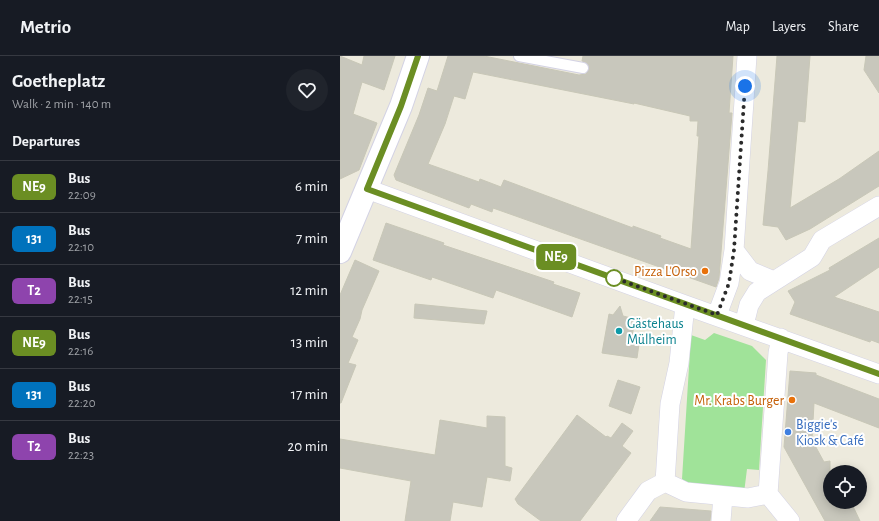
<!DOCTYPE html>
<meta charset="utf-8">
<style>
:root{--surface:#171b24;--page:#20242c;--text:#f1f3f6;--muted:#9ea1a6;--line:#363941}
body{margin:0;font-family:"Alegreya Sans",sans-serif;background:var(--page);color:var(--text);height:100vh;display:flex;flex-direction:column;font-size:15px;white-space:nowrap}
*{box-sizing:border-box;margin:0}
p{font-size:13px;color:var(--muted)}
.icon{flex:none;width:22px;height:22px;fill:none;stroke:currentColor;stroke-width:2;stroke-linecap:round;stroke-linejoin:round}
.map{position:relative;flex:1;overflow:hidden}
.sheet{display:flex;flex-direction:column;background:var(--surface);width:340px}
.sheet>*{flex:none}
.badge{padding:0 8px;border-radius:6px;font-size:14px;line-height:26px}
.buttons{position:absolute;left:483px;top:409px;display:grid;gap:8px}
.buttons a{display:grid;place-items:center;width:44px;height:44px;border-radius:50%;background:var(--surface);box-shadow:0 2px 10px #0003;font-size:20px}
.you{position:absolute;width:20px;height:20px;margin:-10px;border:3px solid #fff;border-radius:50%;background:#1a73e8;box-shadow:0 0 0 6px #1a73e833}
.map>.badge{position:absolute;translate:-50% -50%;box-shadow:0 0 0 2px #fff}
h2{padding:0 12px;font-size:15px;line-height:36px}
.round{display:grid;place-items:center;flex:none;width:42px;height:42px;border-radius:21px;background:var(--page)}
.summary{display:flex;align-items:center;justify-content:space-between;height:68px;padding:0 12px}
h1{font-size:19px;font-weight:600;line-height:30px}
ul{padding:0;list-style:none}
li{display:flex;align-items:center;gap:12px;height:52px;padding:0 12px;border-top:1px solid var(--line)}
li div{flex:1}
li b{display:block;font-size:15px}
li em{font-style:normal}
li .badge{min-width:44px;font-weight:700;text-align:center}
header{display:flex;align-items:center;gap:24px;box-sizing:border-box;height:56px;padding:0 20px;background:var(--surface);border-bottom:1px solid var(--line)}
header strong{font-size:19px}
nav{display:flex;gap:22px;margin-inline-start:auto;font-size:14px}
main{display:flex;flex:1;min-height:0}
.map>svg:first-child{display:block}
</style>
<header>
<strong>Metrio</strong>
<nav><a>Map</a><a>Layers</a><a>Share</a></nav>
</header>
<main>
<section class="sheet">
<div class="summary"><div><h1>Goetheplatz</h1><p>Walk · 2 min · 140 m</p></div><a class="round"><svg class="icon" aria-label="heart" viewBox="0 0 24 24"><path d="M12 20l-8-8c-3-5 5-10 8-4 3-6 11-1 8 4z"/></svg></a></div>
<h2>Departures</h2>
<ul>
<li><span class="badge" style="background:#6b8e23;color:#fff">NE9</span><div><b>Bus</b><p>22:09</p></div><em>6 min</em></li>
<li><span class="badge" style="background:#0072bc;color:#fff">131</span><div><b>Bus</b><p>22:10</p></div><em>7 min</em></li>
<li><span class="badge" style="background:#8e44ad;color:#fff">T2</span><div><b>Bus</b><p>22:15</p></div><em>12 min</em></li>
<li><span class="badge" style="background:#6b8e23;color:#fff">NE9</span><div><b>Bus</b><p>22:16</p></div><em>13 min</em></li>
<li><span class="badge" style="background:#0072bc;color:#fff">131</span><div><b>Bus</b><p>22:20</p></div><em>17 min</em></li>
<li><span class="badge" style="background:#8e44ad;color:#fff">T2</span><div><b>Bus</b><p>22:23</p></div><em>20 min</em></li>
</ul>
</section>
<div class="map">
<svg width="539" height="465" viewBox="0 0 539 465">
<rect width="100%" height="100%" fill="#edeadd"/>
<!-- green -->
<path fill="#a0e399" d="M374,277L412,290L426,304L419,414L407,413L404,437L350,431L342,423L351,279L365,284Z"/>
<!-- building -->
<path fill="#c8c7bc" stroke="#c8c7b7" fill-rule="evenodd" d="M0,0L22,9L24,0H55L44,34L22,26L13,58L37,67L19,114L0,123Z
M108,0H144L239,19L246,18L249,13L247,7L242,5L243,0H393L389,57H392L379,222L376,231L153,152L152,156L131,148L129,152L56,124L54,119L79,59L88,32L97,35ZM133,16L294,48V47L350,60V65H358L357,80H359L351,193L320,182L321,180L293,170V172L164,124L161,131L140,123L139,126L88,108L105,68L114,40L125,43Z
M437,0H470L465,66L458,65L450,152L499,123L539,95V130L470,173L446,184L438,171L423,169L428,115Z
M526,0H539V37L524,14Z
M46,167L104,187L103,189L214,226L213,228L240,237L232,261L156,234L153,242L92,221L91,224L33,204Z
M539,182V211L494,241L539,256V287L531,284L530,286L450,258L455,246L448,235L490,214L489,212Z
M15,204L39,215L22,254L20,263L12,281L18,284L8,307L16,309L1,347H0V239Z
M75,248L147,255L144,268L74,262Z
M280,250L283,260L295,263L291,287L299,288L297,302L262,297L269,258L273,259Z
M450,315L476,317V319L539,343V372L474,347L472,384L484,406L490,405V446H511L520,465H485L444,391Z
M278,324L300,331L291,358L269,350Z
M237,359L266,381L267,380L271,382L282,367L293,375L282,390L291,397L240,465H201L178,448L175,443Z
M147,360L165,361V410L172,412L170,425L147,421L142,451L113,446L110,465H65L71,425L0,412V383L95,399L100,364L147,372Z
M320,451L371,455L370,465H310Z"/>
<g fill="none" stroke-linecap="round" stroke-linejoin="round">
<defs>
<path id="service" d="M179,0L243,12"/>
<path id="minor" d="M27,133L345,249L539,318
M394,194L410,215L434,225
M345,249L339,307L330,348L325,426L346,436L408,442L428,438
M377,259L389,227L394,194L407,0
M404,269L409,249L417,236L472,201L482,184L539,150
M428,438L438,297L441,282
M428,438L450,465
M286,465L308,435L325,426
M381,465L383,440"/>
<path id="tertiary" d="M0,196L61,50L78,0"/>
</defs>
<!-- service casing -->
<use href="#service" stroke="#d3d2e4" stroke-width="12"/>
<!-- minor casing -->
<use href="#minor" stroke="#d3d2e4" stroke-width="20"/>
<!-- tertiary casing -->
<use href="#tertiary" stroke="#d3d2e4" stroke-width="24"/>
<!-- service -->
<use href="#service" stroke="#fff" stroke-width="10"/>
<!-- minor -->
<use href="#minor" stroke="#fff" stroke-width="19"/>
<!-- tertiary -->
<use href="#tertiary" stroke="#fff" stroke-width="22"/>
</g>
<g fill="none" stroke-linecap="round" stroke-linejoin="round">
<defs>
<path id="line" d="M78,0L61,50L27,133L539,318"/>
</defs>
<!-- line casing -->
<use href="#line" stroke="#fff" stroke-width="9"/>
<!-- line -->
<use href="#line" stroke="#6b8e23" stroke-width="6"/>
<!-- walk -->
<path stroke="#2b2b2b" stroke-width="4" stroke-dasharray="0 7.2" d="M274,222L269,220L377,259L389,227L394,194L405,30"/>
</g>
<!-- markers -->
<g fill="#e8710a" stroke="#fff" stroke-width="1.5">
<circle cx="365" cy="215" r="4"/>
<circle cx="452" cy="344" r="4"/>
</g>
<circle fill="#fff" stroke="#6b8e23" stroke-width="2" cx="274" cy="222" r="8"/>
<circle fill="#0f9aa8" stroke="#fff" stroke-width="1.5" cx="279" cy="275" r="4"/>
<circle fill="#3f7fe0" stroke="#fff" stroke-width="1.5" cx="448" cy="376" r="4"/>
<g text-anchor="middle" stroke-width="4" stroke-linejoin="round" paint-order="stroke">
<!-- food labels -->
<g font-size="14" fill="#c56008" stroke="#fff" text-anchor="end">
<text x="357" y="220">Pizza L'Orso</text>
<text x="444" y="349">Mr. Krabs Burger</text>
</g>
<!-- culture labels -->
<g font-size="14" fill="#0d838f" stroke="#fff" text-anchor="start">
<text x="287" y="272">Gästehaus<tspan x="287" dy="16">Mülheim</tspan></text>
</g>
<!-- shop labels -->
<g font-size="14" fill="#366cbe" stroke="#fff" text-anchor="start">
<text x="456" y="373">Biggie's<tspan x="456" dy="16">Kiosk &amp; Café</tspan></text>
</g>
</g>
</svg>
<div class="buttons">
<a><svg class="icon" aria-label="locate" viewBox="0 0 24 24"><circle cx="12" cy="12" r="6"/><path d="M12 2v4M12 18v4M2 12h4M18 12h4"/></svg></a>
</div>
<div class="you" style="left:405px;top:30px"></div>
<b class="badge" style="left:216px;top:201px;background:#6b8e23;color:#fff">NE9</b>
</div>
</main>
